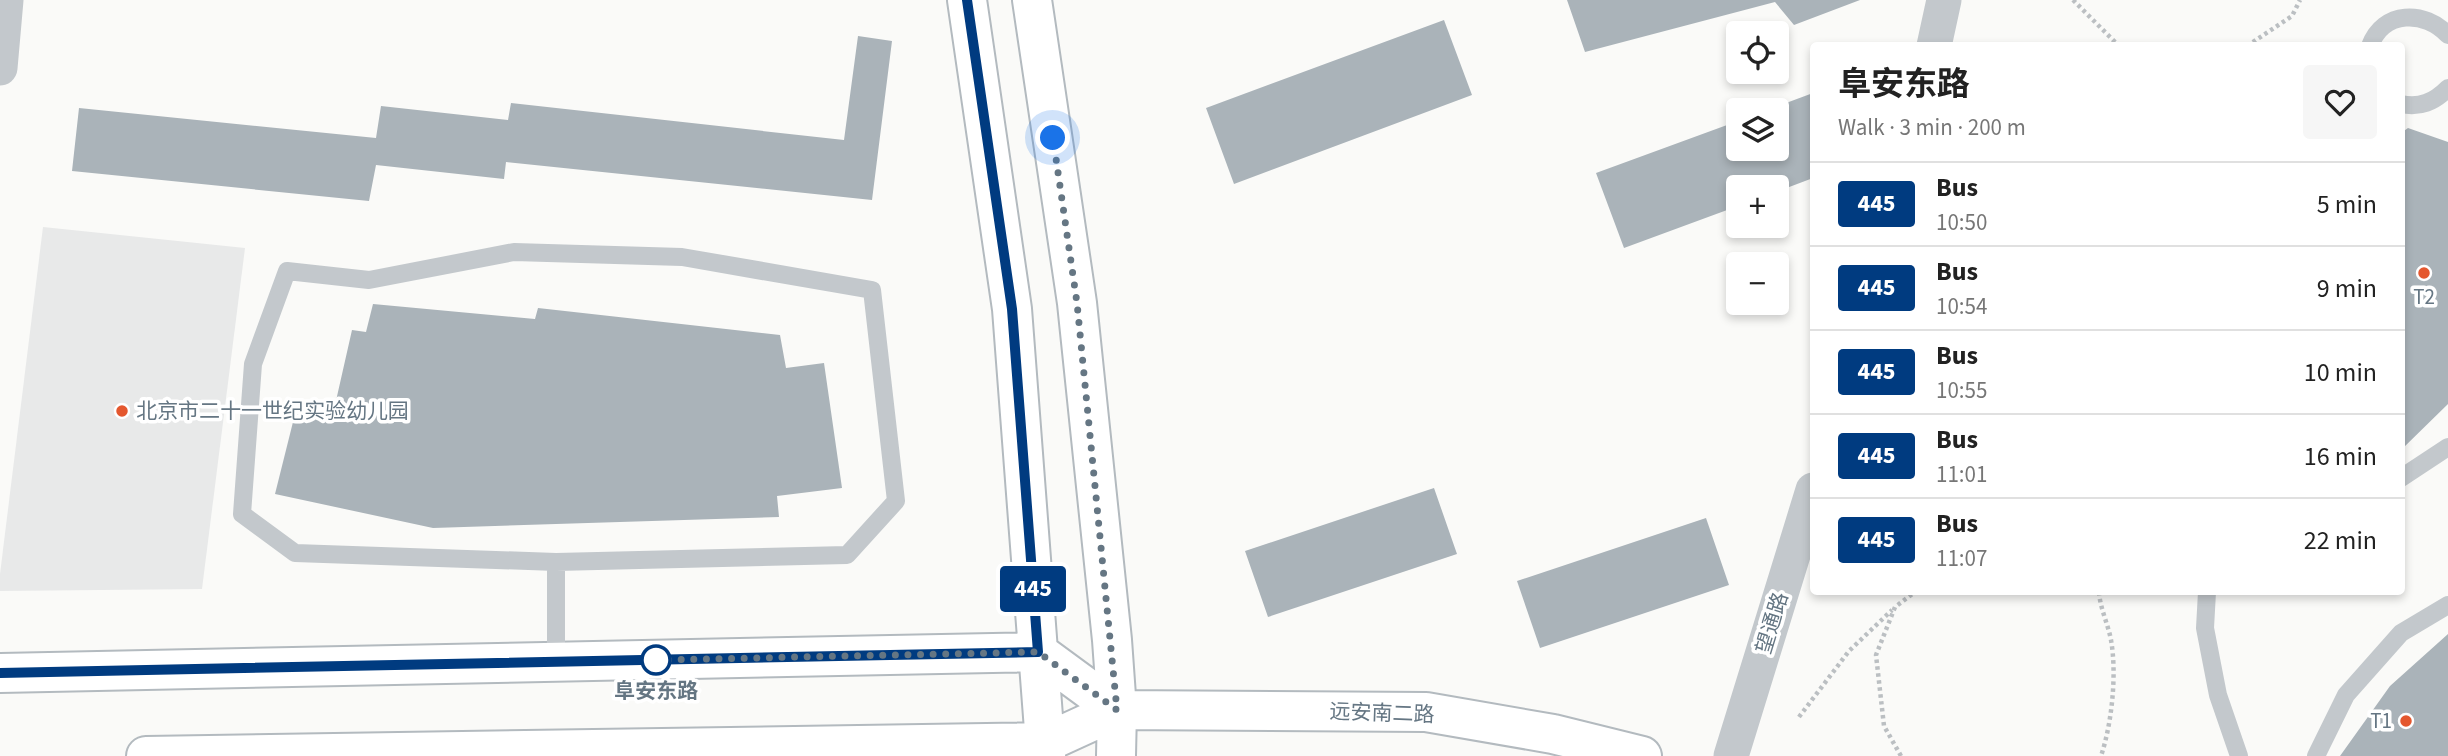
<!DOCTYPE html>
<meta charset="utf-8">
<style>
:root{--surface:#fff;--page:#f6f6f6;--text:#222;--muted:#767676;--line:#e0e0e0}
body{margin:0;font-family:"Source Sans 3","Noto Sans SC",sans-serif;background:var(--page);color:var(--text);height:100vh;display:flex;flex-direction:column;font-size:26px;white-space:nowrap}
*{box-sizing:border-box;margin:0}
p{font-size:23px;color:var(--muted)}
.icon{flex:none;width:38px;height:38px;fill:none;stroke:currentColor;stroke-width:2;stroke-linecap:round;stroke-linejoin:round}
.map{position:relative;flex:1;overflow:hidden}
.drawer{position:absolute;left:1810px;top:42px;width:595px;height:553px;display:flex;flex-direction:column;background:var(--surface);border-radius:7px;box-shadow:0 4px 10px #0003}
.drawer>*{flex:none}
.badge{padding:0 14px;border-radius:5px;font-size:24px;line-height:46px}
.tools{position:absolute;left:1726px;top:21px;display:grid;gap:14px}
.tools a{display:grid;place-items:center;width:63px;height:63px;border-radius:7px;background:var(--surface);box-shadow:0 4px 10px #0003;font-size:35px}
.you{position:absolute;width:35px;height:35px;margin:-18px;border:5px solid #fff;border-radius:50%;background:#1a73e8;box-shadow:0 0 0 10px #1a73e833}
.map>.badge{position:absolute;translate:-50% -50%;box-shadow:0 0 0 4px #fff}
.round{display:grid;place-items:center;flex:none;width:74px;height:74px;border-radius:7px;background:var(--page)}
.overview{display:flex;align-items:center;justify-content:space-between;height:119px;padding:0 28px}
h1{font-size:33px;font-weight:700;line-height:52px}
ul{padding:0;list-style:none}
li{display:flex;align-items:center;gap:21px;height:84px;padding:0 28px;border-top:2px solid var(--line)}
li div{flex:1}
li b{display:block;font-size:26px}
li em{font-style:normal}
li .badge{min-width:77px;font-weight:700;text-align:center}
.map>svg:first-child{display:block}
</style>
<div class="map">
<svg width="2448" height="756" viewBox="0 0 2448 756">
<rect width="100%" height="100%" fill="#fafaf8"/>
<!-- built -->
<path fill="#e8e9e9" d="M43,227L245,248L202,589L0,591V574Z"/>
<!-- building -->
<path fill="#aab3b9" d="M1567,0H1860L1794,25L1775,2L1585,52Z
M1444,20L1472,95L1234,184L1206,108Z
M858,36L892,41L872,200L506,162L504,179L376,165L369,201L72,171L79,108L376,138L381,106L508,120L511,103L844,140Z
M1813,93V178L1776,192V187H1738V206L1624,248L1596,173L1738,121V149H1776V110H1767Z
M2408,128L2448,142V404L2401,450V133Z
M373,304L535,319L538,308L780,335L786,368L824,363L842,488L777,496L779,517L433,528L275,494L297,406L333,414L352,330L366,332Z
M1434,488L1457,554L1268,617L1245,551Z
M1706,518L1729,585L1540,648L1517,581Z
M2448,634V756H2340L2390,686Z"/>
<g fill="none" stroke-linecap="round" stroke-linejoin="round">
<defs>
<path id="secondary" d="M967,0L1012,309L1046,756
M1032,0L1077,303L1112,640L1117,710L1116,756
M0,673L1038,652L1117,710
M146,756L1047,742L1117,710L1426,712L1553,734L1642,756"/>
</defs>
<!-- secondary casing -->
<use href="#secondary" stroke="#b3babf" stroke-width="42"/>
<!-- path -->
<path stroke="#bbbfc2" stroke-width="4.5" stroke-dasharray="3.5 3.5" stroke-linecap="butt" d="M2073,0L2119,46
M2247,46L2292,16L2300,0
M2099,592C2100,608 2108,624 2111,640C2117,674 2112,723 2101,756
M1799,717L1849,651L1892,610
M1901,756L1884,726L1876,655L1895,607L1915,592"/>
<!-- lane -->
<path stroke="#c3c8cc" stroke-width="18" d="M2370,46C2383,10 2425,10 2448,35
M2401,104C2420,108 2434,102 2448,88
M2401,478L2448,447
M2207,592L2205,628L2218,695L2239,756
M556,662V562L847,555L896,501L872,290L682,257L514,252L369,280L287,271L253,364L242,514L295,553L556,562
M2316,756L2346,695L2401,633L2448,605"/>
<!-- street -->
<path stroke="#c3c8cc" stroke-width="35" d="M1934,46L1944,0
M0,68L6,0
M1731,756L1813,490"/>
<!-- secondary -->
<use href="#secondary" stroke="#fff" stroke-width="38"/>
</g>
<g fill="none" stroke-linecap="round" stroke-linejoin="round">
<defs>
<path id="line" d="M0,673L1038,652L1012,309L967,0"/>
</defs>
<!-- line casing -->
<use href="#line" stroke="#fff" stroke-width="16"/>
<!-- line -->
<use href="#line" stroke="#003b80" stroke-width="10"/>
<!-- walk -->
<path stroke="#657683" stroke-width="7" stroke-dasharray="0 12.6" d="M656,660L1038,652L1117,710L1077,303L1053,138"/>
</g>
<!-- markers -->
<g fill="#e4572e" stroke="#fff" stroke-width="2.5">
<circle cx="2424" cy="273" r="7"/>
<circle cx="122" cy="411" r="7"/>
<circle cx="2406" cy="721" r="7"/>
</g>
<circle fill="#fff" stroke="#003b80" stroke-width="3.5" cx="656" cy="660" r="14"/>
<g text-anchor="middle" stroke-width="7" stroke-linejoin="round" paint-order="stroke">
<!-- poi labels -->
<g font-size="21" fill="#657683" stroke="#fff">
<text x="2424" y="304">T2</text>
<text x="136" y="418" text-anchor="start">北京市二十一世纪实验幼儿园</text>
<text x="2392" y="728" text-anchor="end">T1</text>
</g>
<!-- street labels -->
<g font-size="21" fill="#657683" stroke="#fff">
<text transform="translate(1772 623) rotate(-73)" y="7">望通路</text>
<text transform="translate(1382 713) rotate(2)" y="7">远安南二路</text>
</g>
<!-- stop labels -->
<g font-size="21" font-weight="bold" fill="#657683" stroke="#fff">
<text x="656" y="698">阜安东路</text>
</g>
</g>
</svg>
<div class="tools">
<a><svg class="icon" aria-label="locate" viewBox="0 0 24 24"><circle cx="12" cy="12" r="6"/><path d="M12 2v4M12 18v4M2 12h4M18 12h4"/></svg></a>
<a><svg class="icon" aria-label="layers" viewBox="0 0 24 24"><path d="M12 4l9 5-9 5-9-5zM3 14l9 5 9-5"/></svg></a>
<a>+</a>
<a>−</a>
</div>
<div class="you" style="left:1053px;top:138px"></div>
<b class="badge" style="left:1033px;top:589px;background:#003b80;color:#fff">445</b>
<section class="drawer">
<div class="overview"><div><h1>阜安东路</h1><p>Walk · 3 min · 200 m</p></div><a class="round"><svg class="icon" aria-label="heart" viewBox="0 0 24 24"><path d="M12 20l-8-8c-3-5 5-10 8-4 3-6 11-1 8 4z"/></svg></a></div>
<ul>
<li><span class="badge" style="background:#003b80;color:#fff">445</span><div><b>Bus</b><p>10:50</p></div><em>5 min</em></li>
<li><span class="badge" style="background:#003b80;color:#fff">445</span><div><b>Bus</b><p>10:54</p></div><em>9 min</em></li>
<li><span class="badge" style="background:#003b80;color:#fff">445</span><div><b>Bus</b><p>10:55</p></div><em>10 min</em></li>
<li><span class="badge" style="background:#003b80;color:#fff">445</span><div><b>Bus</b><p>11:01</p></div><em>16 min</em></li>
<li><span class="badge" style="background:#003b80;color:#fff">445</span><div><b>Bus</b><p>11:07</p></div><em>22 min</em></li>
</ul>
</section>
</div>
